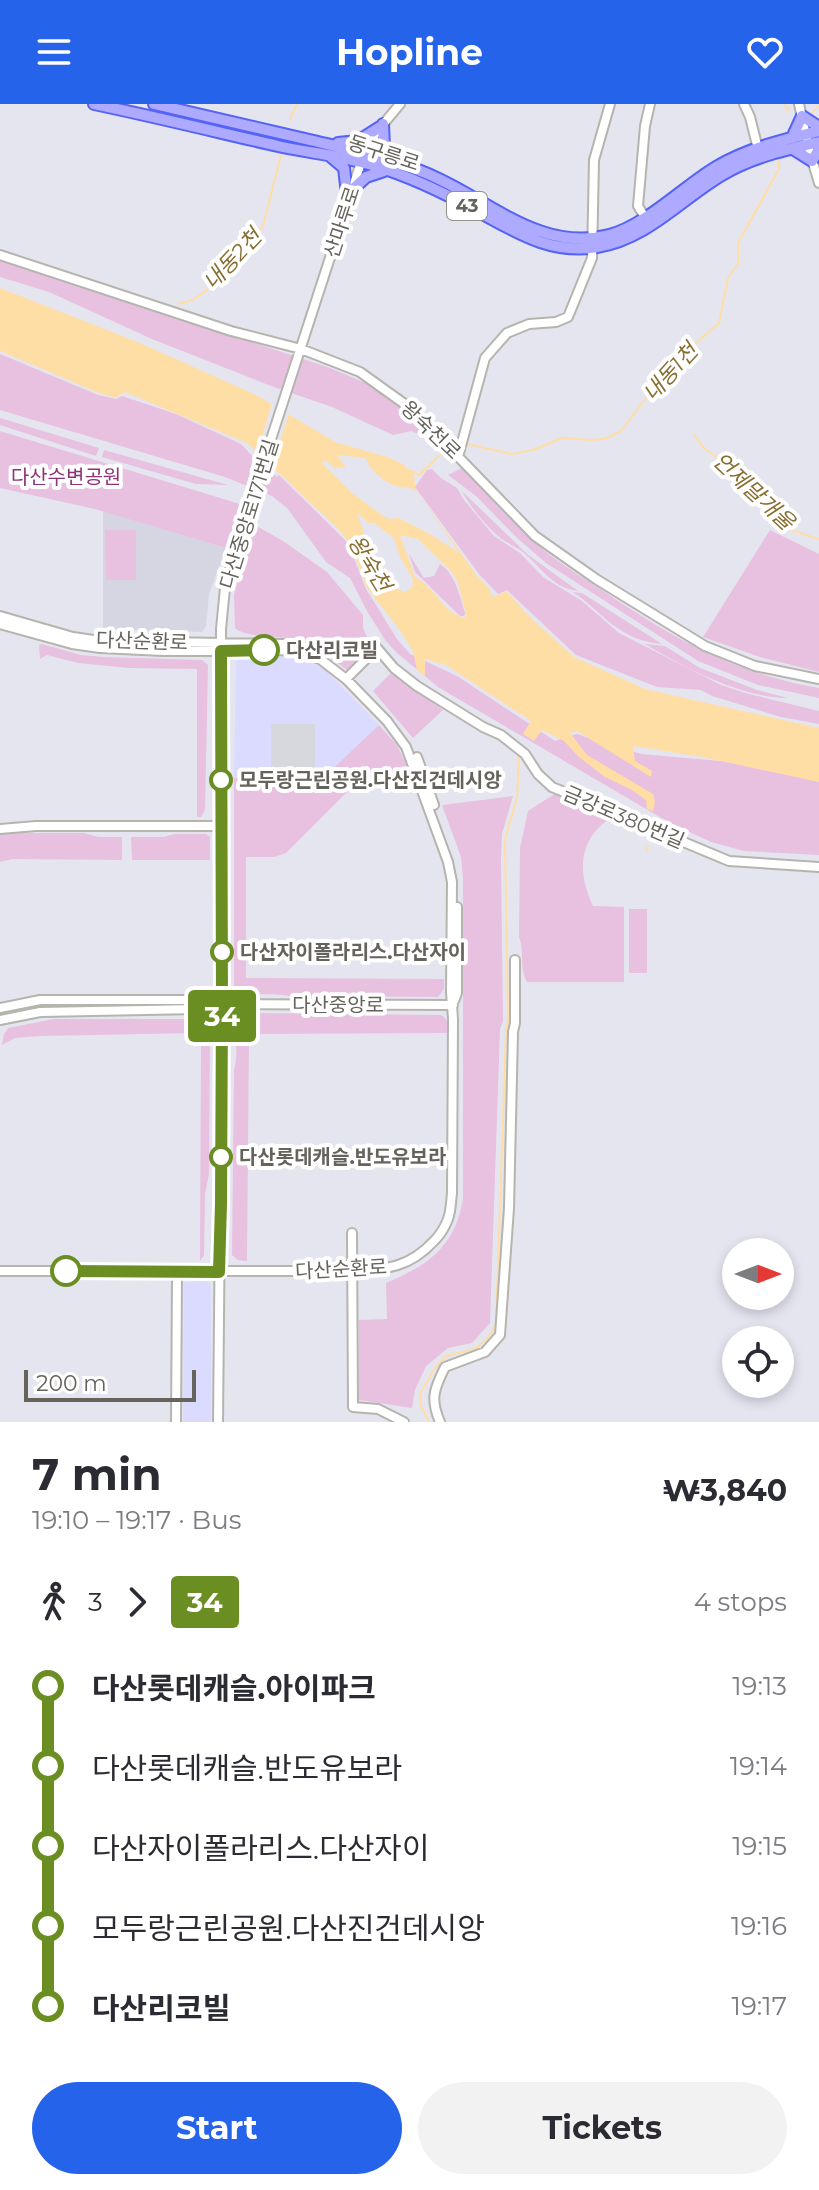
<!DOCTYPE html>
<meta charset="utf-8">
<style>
:root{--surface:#fff;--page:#f2f2f3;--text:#2b2b33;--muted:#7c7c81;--accent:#2563eb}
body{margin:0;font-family:Montserrat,"Noto Sans KR",sans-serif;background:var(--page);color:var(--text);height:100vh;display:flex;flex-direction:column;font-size:30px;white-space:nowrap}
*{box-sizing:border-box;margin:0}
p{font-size:26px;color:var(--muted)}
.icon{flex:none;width:44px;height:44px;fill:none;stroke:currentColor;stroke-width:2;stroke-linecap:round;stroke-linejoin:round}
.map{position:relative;height:1318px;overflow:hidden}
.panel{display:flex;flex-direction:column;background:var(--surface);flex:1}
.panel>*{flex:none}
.badge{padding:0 16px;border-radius:6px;font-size:28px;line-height:52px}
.needle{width:52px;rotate:90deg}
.buttons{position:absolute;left:722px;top:1134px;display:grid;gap:16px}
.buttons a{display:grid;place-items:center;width:72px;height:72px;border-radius:50%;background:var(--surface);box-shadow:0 4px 12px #0003;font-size:40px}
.scale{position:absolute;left:24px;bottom:20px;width:172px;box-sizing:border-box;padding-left:8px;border:4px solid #66635c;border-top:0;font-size:22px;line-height:28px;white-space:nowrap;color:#66635c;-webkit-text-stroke:6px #fff;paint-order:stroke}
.map>.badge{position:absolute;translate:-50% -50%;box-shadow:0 0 0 4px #fff}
.legs{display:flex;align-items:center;gap:12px;height:88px;padding:0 32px;font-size:26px}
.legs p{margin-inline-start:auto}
.head{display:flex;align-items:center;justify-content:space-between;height:136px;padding:0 32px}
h1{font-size:44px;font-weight:700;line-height:60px}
.action{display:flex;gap:16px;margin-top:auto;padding:16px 32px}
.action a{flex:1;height:92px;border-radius:48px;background:var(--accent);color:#fff;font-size:32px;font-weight:700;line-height:92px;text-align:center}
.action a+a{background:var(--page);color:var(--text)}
ul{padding:0 32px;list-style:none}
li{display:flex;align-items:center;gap:28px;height:80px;font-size:30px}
li i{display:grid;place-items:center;width:12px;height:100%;margin:0 10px;background:currentColor}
li i::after{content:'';width:20px;height:20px;margin:-10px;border:6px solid;border-radius:50%;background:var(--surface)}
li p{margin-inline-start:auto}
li:first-child i{background:linear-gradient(#0000 50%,currentColor 0)}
li:last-child i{background:linear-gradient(currentColor 50%,#0000 0)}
header{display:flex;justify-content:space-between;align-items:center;height:104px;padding:0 32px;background:var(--accent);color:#fff;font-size:36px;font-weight:700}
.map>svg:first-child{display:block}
</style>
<header><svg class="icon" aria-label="menu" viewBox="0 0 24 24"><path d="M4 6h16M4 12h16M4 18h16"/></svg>Hopline<svg class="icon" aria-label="heart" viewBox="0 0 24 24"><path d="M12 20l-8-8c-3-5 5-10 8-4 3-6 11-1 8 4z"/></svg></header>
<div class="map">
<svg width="819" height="1318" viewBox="0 0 819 1318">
<rect width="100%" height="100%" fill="#e5e5f0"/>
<!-- commercial -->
<path fill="#dadbff" d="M243,550L282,551L310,558L326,567L379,621L324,674H234L236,558Z
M207,1177L211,1182V1318H183L184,1178Z"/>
<!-- industrial -->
<path fill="#d7d8de" d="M271,620H315V674H271Z"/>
<!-- education -->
<path fill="#d5d6e2" d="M103,407L226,444L209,490L206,522L202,528L103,525Z"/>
<!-- green -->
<path fill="#e8c0e0" d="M0,154L330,264L368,280L402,305L431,331L425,333V337L421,331L411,327L393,331L332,303L271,282L152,235L49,188L0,173Z
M0,250L98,291L116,295L122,292L176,310L241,340L255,355L277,373L279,371L348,439L366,485L397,535L410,550L457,572L555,637L577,630L641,650L743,659L819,675V751L744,747L711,738L670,719L438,583L397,549L386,537L368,509L350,474L326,458L287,404L272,392L225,373L0,306Z
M0,314L99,344L96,352L0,321Z
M0,327L240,400L226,444L95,405L0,384Z
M104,346L228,381L196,380L102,353Z
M462,364C484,387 506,412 530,434C550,453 575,469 599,484C669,532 734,570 819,584V594L758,581L698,557L546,459L517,434L476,392L448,371Z
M432,365L441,374L457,384L464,396L494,432L520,449L543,473L582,497L619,529L721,581L745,589L819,607V620L781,613L712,592L701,586L657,583L576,551L507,486L498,490L479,470L415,383L427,366Z
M462,387L527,450L578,487C552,484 541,463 523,448C515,442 504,438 497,431C483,419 470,402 462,387Z
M253,420L283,437L327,468L363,511V524L372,544L351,566H347C330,553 312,540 291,535C275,531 246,534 235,524L234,491Z
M105,426H136V476H106Z
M770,426L819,450V568L760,553L703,533Z
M409,450L424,474L434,472L440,460C456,471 459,491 465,509L464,512H460L415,468Z
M573,488L582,489L662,540C618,536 606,511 573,488Z
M42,540L81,551L104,553L202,556L208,561L205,706L201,713H197V565L129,564L78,559L47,551L40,555L39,541Z
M645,540L665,542L700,564L757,586L788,594C741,594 684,563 645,540Z
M393,567L443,606L413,634L373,587Z
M379,621L397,641L411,671L370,672L357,678L286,749L274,753H246V874L444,875V885L438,893L289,892C271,888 249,894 234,884V674L324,673Z
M556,689L612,713C578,735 577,768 593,802L624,803V878H527C519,865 525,847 519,833L520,744L528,707Z
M513,692L502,730L501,756L503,917L500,925L490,1219L472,1239L448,1244L426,1262L415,1286L412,1304L359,1296V1216L387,1215L386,1179C429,1161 454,1143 463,1096V774L461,753L442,701Z
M20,729H84L98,733H122V756L13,755L0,758V731Z
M175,730H206L210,733V756H132L131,733H163Z
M629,805H647V869H629Z
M242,909L441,911C449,915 447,921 447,929L249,930L247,1157L238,1156L232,1151L234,965C240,947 231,924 242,909Z
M54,915H202L210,924L209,1070L205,1090L204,1151L200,1157L201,935L195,929L40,932L15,934L2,941L4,930L8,924Z"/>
<!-- water -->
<path fill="#ffdea5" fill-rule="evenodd" d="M0,184L140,239L258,292L335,338L387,353L414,368L415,384L477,472L490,485V488L494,493L506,487L533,516L574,553L645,585L819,624V678L702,653L633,642L635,657L652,667L651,673L577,627L570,629L587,651L653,690L655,698L653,707L647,705L646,696L632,686L605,673L579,653L564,637L542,626L534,637L523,630L531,617L446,561L425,555V572L417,566L413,547L399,525L367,484L350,439L335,422L247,339L125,288L115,294L99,289L0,247ZM337,351L366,354C369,366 381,375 393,381C403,385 407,381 418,388L458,448L428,429L398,414L389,415L382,411L352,389L321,358L327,357L334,364L346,363ZM357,409L369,419H374L394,434L400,453L413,475L412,484L404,488L389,480L370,456L363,440L364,429ZM400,431L418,435L450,466L457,476L466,510L465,514C444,510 434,482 415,473Z"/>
<!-- pier -->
<path fill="#e5e5f0" d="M273,296L290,306L277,347L278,351L271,367L256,353V344L260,340Z"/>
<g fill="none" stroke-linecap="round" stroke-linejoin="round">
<!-- stream -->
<path stroke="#ffdea5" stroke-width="2" d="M784,0L789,6
M812,9L819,2
M290,15L297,0
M178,200L193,196L205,187L239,154L263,122L281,51
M694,331L704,344L715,352L794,427L819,435
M466,340L512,350L533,346L562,334L593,336L607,334L621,327L673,259L719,219L728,174L738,160V139L779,65V55
M385,353L404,362
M413,367L419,371L445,346
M646,742L647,747
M429,1318L420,1300L421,1288L435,1264L446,1252L475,1245L489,1233L496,1220L506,926L508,917L505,735L517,694L519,651"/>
<defs>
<path id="minor" d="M744,0L750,13L758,45
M799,0L810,49L819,79
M648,118L638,102L645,22L650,0
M0,151L231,227L301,245L360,268L413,306L535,432L596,475L705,542L755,562L819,575
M458,353L485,254L507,229L529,220L556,218L568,213L592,154L594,56L610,0
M0,512L73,533L100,537L282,540L295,541L318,549
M0,520L72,540L100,544L163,547L282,546L299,548L320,555L346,575L387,617L406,643L448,758L452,778L451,888L453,915L452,1089C451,1097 451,1107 448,1115C445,1123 440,1131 434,1137C409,1164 387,1165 352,1167H0
M346,575L377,544L394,564L417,582L483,623L501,631L525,650L538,670L552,683L729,757L819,763
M417,653L434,701
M0,725L36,722H221
M454,897L457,889V803
M0,904L40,896H199L217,900
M0,916L40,908L199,905L222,900L453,901
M352,1129L353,1303L378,1305L404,1318
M176,1318L177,1176
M218,1318L222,900L221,525L225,484L236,443L364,49L376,29L400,0
M440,1318C430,1295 434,1285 445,1263L485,1248L500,1231L509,1104L513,928L515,919V856"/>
<path id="major" d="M94,0C156,13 217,28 278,42C305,48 334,51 361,58C396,67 430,82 462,99C506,121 544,152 597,143C647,135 680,96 722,71C752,53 785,46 819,38
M154,0C207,12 260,25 314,37C357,47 401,56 441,76C495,102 545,148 609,131C645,122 684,82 716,63C746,45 785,35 819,27
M383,20L384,43L397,55
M792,34L802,12L819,23
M338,39L358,37L380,23
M793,45L812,57L819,45
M331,53L344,64L348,99
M352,86L366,73L384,67"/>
</defs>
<!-- minor casing -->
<use href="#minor" stroke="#b5b4ad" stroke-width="12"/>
<!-- major casing -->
<use href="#major" stroke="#5663f7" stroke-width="14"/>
<!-- minor -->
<use href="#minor" stroke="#fff" stroke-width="8"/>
<!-- major -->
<use href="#major" stroke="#adaaff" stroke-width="10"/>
</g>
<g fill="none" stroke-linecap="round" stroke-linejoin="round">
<defs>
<path id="line-1" d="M66,1167L219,1168L221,1100L222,900L221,547L264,546"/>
</defs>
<!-- line-1 casing -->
<use href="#line-1" stroke="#fff" stroke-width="18"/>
<!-- line-1 -->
<use href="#line-1" stroke="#6b8e23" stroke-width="12"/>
</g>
<!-- markers -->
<g fill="#fff" stroke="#6b8e23" stroke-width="4">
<circle cx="264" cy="546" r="14"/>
<circle cx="221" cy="676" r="10"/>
<circle cx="222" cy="848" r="10"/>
<circle cx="221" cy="1053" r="10"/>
<circle cx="66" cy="1167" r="14"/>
</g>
<g text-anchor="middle" stroke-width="8" stroke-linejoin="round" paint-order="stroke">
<!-- shield labels -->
<rect fill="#fff" stroke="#94928d" stroke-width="2" x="447" y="88" width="40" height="28" rx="6"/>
<g font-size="18" font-weight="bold" fill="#66635c">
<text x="467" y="108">43</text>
</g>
<!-- street labels -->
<g font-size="20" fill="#66635c" stroke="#fff">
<text transform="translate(384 49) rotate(18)" y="7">동구릉로</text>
<text transform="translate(342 118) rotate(-72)" y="7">산마루로</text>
<text transform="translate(431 326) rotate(44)" y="7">왕숙천로</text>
<text transform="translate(249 410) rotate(-73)" y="7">다산중앙로171번길</text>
<text transform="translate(142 537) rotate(2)" y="7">다산순환로</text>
<text transform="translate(624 713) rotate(23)" y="7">금강로380번길</text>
<text x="338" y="908">다산중앙로</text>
<text transform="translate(341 1165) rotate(-3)" y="7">다산순환로</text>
</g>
<!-- park labels -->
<g font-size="20" fill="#8e3378" stroke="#fff">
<text x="66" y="380">다산수변공원</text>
</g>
<!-- stop labels -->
<g font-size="20" font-weight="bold" fill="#66635c" stroke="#fff" text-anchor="start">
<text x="286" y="553">다산리코빌</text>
<text x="239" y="683">모두랑근린공원.다산진건데시앙</text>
<text x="240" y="855">다산자이폴라리스.다산자이</text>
<text x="239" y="1060">다산롯데캐슬.반도유보라</text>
</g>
<!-- water labels -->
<g font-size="22" font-style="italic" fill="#886f31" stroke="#fff">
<text transform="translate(232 155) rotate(-47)" y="8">내동2천</text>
<text transform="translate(670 268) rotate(-48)" y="8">내동1천</text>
<text transform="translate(754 387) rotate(43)" y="8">언제말개울</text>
<text transform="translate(370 459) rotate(59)" y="8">왕숙천</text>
</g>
</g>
</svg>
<div class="buttons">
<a><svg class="needle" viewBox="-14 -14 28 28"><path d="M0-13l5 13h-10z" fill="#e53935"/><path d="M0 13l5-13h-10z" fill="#7c7c81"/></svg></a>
<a><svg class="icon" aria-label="locate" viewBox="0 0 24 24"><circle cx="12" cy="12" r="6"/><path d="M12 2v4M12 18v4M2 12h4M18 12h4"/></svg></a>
</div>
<div class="scale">200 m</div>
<b class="badge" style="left:222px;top:912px;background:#6b8e23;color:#fff">34</b>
</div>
<section class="panel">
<div class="head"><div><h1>7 min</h1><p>19:10 – 19:17 · Bus</p></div><b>₩3,840</b></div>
<div class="legs"><svg class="icon" aria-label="walk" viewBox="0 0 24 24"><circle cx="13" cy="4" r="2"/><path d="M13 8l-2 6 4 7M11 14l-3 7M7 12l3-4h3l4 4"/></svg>3<svg class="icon" aria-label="forward" viewBox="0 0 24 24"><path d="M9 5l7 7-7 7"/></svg><b class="badge" style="background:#6b8e23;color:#fff">34</b><p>4 stops</p></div>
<ul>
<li><i style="color:#6b8e23"></i><b>다산롯데캐슬.아이파크</b><p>19:13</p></li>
<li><i style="color:#6b8e23"></i><span>다산롯데캐슬.반도유보라</span><p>19:14</p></li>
<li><i style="color:#6b8e23"></i><span>다산자이폴라리스.다산자이</span><p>19:15</p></li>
<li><i style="color:#6b8e23"></i><span>모두랑근린공원.다산진건데시앙</span><p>19:16</p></li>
<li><i style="color:#6b8e23"></i><b>다산리코빌</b><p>19:17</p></li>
</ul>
<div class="action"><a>Start</a><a>Tickets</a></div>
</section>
